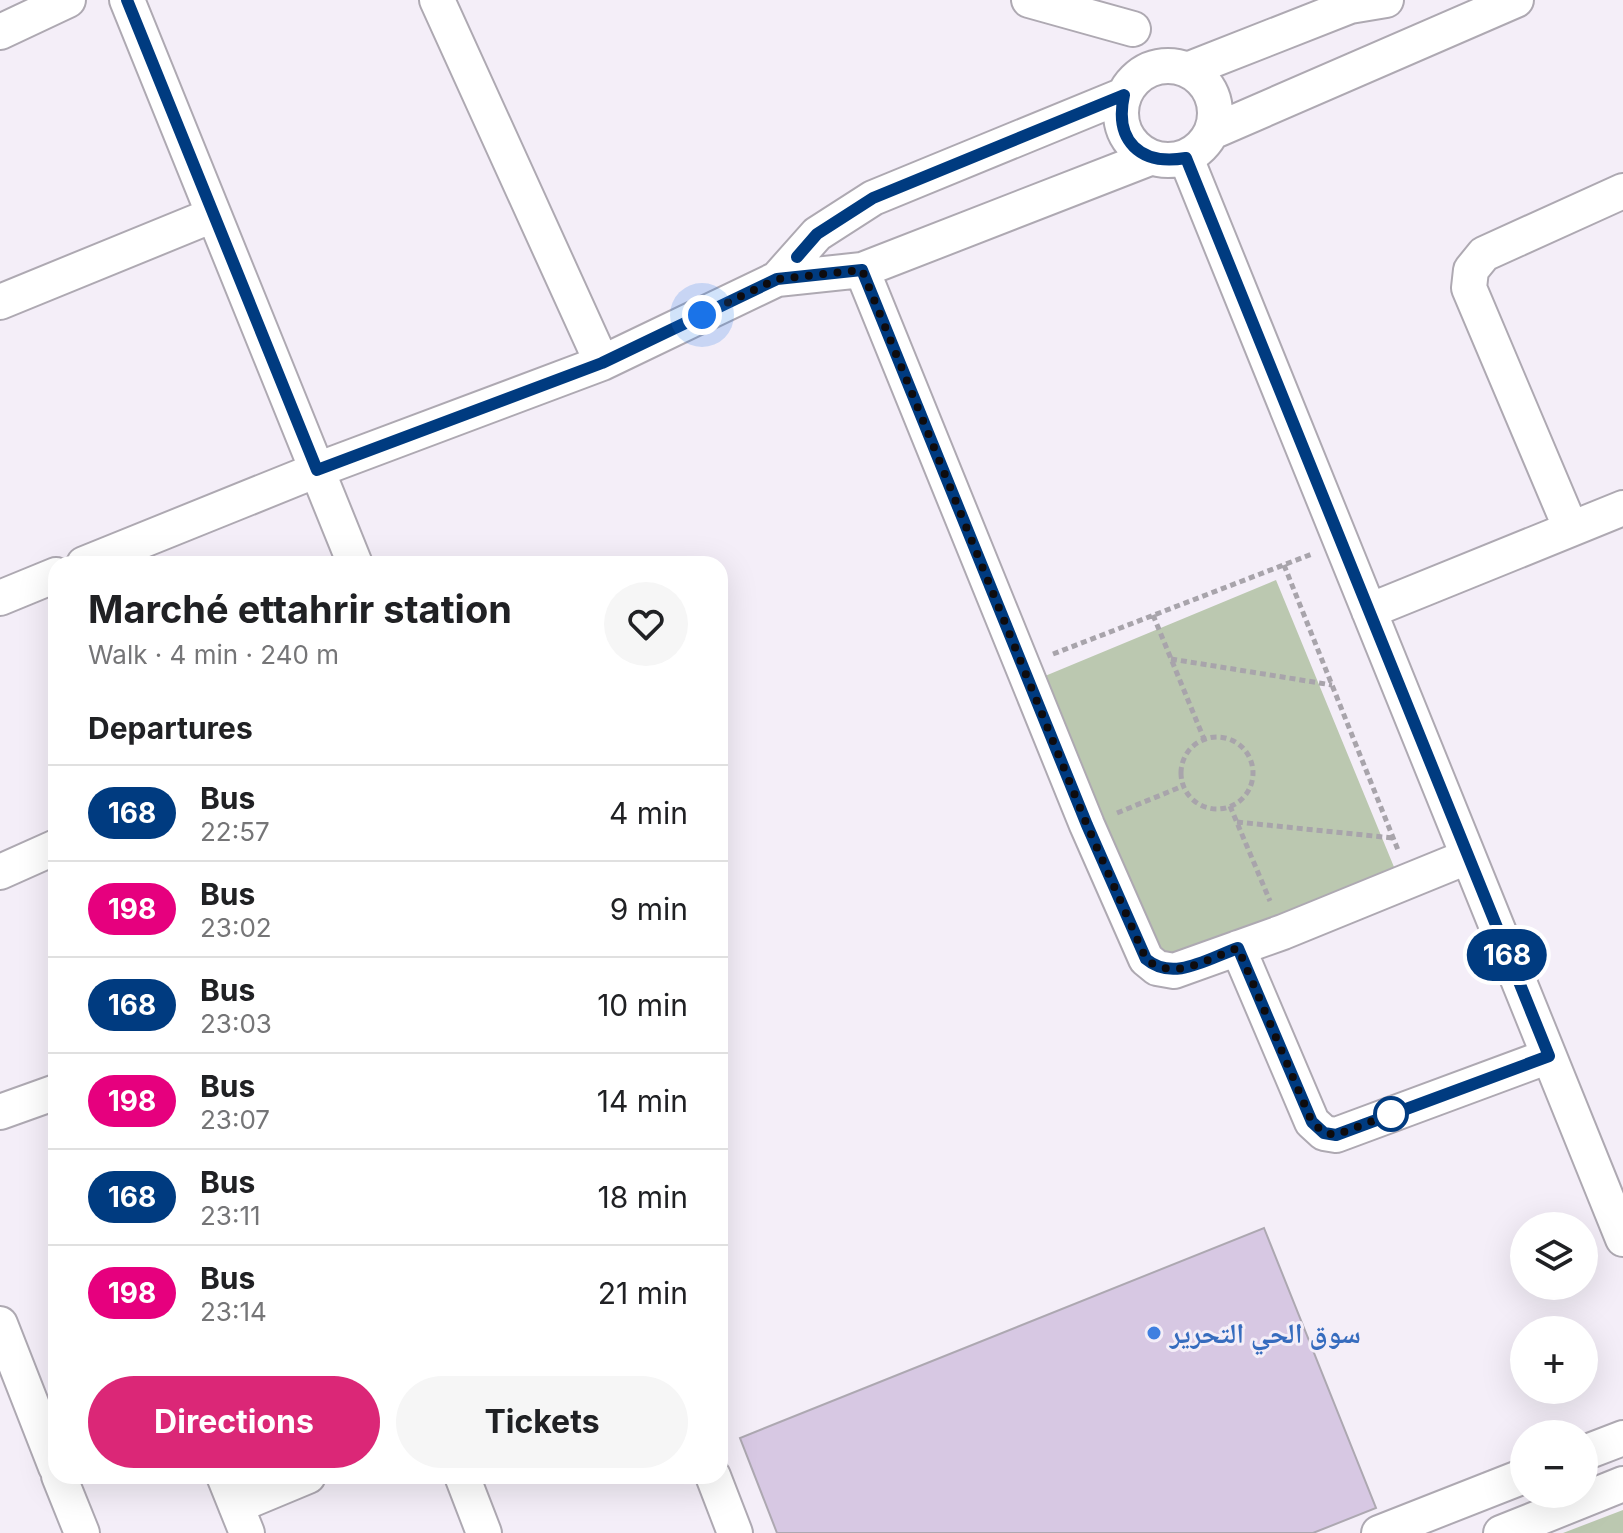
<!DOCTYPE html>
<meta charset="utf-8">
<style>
:root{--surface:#fff;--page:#f6f6f6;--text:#202124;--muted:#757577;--line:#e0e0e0;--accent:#db2777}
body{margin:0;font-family:Inter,"Noto Naskh Arabic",sans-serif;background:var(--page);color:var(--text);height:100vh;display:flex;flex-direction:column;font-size:30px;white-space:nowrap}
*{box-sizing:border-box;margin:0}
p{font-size:26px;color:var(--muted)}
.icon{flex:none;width:44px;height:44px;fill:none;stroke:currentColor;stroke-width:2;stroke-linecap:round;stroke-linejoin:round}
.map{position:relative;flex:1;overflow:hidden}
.panel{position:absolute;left:48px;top:556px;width:680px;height:928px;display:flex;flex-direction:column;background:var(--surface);border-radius:24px;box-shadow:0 8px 32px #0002}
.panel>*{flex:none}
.badge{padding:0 16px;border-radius:26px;font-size:28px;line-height:52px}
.buttons{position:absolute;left:1510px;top:1212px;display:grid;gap:16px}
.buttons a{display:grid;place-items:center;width:88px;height:88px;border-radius:50%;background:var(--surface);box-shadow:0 8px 32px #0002;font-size:40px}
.you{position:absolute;width:40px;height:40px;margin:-20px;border:6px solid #fff;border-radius:50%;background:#1a73e8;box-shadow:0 0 0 12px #1a73e833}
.map>.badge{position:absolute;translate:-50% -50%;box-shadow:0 0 0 4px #fff}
h2{padding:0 40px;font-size:30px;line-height:72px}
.round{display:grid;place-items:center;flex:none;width:84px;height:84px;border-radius:42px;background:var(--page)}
.summary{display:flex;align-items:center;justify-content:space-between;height:136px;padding:0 40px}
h1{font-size:38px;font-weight:700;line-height:60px}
.action{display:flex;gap:16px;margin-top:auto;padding:16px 40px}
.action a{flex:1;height:92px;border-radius:48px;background:var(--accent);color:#fff;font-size:32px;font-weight:700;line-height:92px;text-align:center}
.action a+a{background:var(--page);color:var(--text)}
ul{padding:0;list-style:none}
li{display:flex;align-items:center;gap:24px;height:96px;padding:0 40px;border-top:2px solid var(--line)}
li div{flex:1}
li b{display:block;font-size:30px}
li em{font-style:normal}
li .badge{min-width:88px;font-weight:700;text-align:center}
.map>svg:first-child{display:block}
</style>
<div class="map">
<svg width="1623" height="1533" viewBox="0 0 1623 1533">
<rect width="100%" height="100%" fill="#f4eef8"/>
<!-- green -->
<path fill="#bbc8b0" d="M1276,580L1394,867L1164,963L1045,676Z
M1623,1510V1533H1563Z"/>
<!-- building -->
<path fill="#d7c8e3" stroke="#ada8b1" stroke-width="2" d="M1264,1228L1376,1508L1313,1533H777L740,1438Z"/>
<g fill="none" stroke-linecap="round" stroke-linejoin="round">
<defs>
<path id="minor" d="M127,0L355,564
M437,0L602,363
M1029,0L1133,29
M0,32L68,0
M1121 113a47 47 0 1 1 94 0a47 47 0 1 1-94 0Z
M1187,70L1350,6L1386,0
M1212,132L1516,0
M1186,158L1623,1239
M862,270L1087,825L1146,959L1157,968L1174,971L1283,932L1467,857
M777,279L817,234L873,198L1124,95
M0,302L213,215
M1571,529L1469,288L1471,270L1484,254L1623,191
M84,564L317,470L602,363L777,279L862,270L1150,158
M0,598L56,575
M1369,611L1623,508
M0,872L56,847
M1238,948L1312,1122L1324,1133L1336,1135L1549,1056
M0,1112L56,1092
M0,1324L56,1467
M1584,1453L1623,1438
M59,1476L82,1533
M224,1476L247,1533
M462,1476L484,1533
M713,1476L735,1533
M236,1506L308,1476
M1379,1533L1524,1476
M1501,1533L1623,1484"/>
</defs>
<!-- minor casing -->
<use href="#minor" stroke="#aea9b2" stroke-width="38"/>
<!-- path -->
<path stroke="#a8a4ab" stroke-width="5" stroke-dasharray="6 4" stroke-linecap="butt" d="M1284,565L1398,850
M1153,615L1204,739
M1053,654L1312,554
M1171,659L1332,685
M1181 773a36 36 0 1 1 72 0a36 36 0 1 1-72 0Z
M1230,806L1270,901
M1117,813L1183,786
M1237,822L1393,838"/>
<!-- minor -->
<use href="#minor" stroke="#fff" stroke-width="34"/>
</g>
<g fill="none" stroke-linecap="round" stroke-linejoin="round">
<defs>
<path id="line" d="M127,0L317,470L602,363L777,279L862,270L1087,825L1146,959C1173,982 1207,959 1238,948L1312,1122L1324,1133L1336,1135L1549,1056L1186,158C1140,166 1114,141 1124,95L873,198L817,234L797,257"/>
</defs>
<!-- line casing -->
<use href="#line" stroke="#fff" stroke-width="18"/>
<!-- line -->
<use href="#line" stroke="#003b80" stroke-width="12"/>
<!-- walk -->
<path stroke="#0e0c0f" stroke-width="8" stroke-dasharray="0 14.4" d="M702,315L777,279L862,270L1087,825L1146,959C1173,982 1207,959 1238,948L1312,1122L1324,1133L1336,1135L1391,1114"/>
</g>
<!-- markers -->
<circle fill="#fff" stroke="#003b80" stroke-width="4" cx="1391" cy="1114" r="16"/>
<circle fill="#3f7fe0" stroke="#f4eef8" stroke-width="3" cx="1154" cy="1333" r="8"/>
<g text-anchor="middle" stroke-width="6" stroke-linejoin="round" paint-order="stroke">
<!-- shop labels -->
<g font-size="28" font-weight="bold" fill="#366cbe" stroke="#f4eef8" text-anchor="start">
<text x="1170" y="1343">سوق الحي التحرير</text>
</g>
</g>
</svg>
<div class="buttons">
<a><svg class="icon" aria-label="layers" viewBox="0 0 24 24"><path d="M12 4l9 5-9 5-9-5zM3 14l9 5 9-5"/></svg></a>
<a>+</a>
<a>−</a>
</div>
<div class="you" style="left:702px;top:315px"></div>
<b class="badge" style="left:1507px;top:955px;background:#003b80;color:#fff">168</b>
<section class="panel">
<div class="summary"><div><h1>Marché ettahrir station</h1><p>Walk · 4 min · 240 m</p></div><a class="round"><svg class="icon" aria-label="heart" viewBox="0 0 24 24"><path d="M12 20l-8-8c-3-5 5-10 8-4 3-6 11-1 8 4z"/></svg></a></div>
<h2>Departures</h2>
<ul>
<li><span class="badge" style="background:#003b80;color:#fff">168</span><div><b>Bus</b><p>22:57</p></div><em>4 min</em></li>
<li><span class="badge" style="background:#e6007e;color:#fff">198</span><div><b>Bus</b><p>23:02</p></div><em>9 min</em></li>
<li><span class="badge" style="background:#003b80;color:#fff">168</span><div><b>Bus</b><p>23:03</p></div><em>10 min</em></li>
<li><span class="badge" style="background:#e6007e;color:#fff">198</span><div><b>Bus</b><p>23:07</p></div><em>14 min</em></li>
<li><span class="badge" style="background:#003b80;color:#fff">168</span><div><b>Bus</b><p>23:11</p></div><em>18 min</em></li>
<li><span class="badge" style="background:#e6007e;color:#fff">198</span><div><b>Bus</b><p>23:14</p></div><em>21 min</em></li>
</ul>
<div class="action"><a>Directions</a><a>Tickets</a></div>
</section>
</div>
